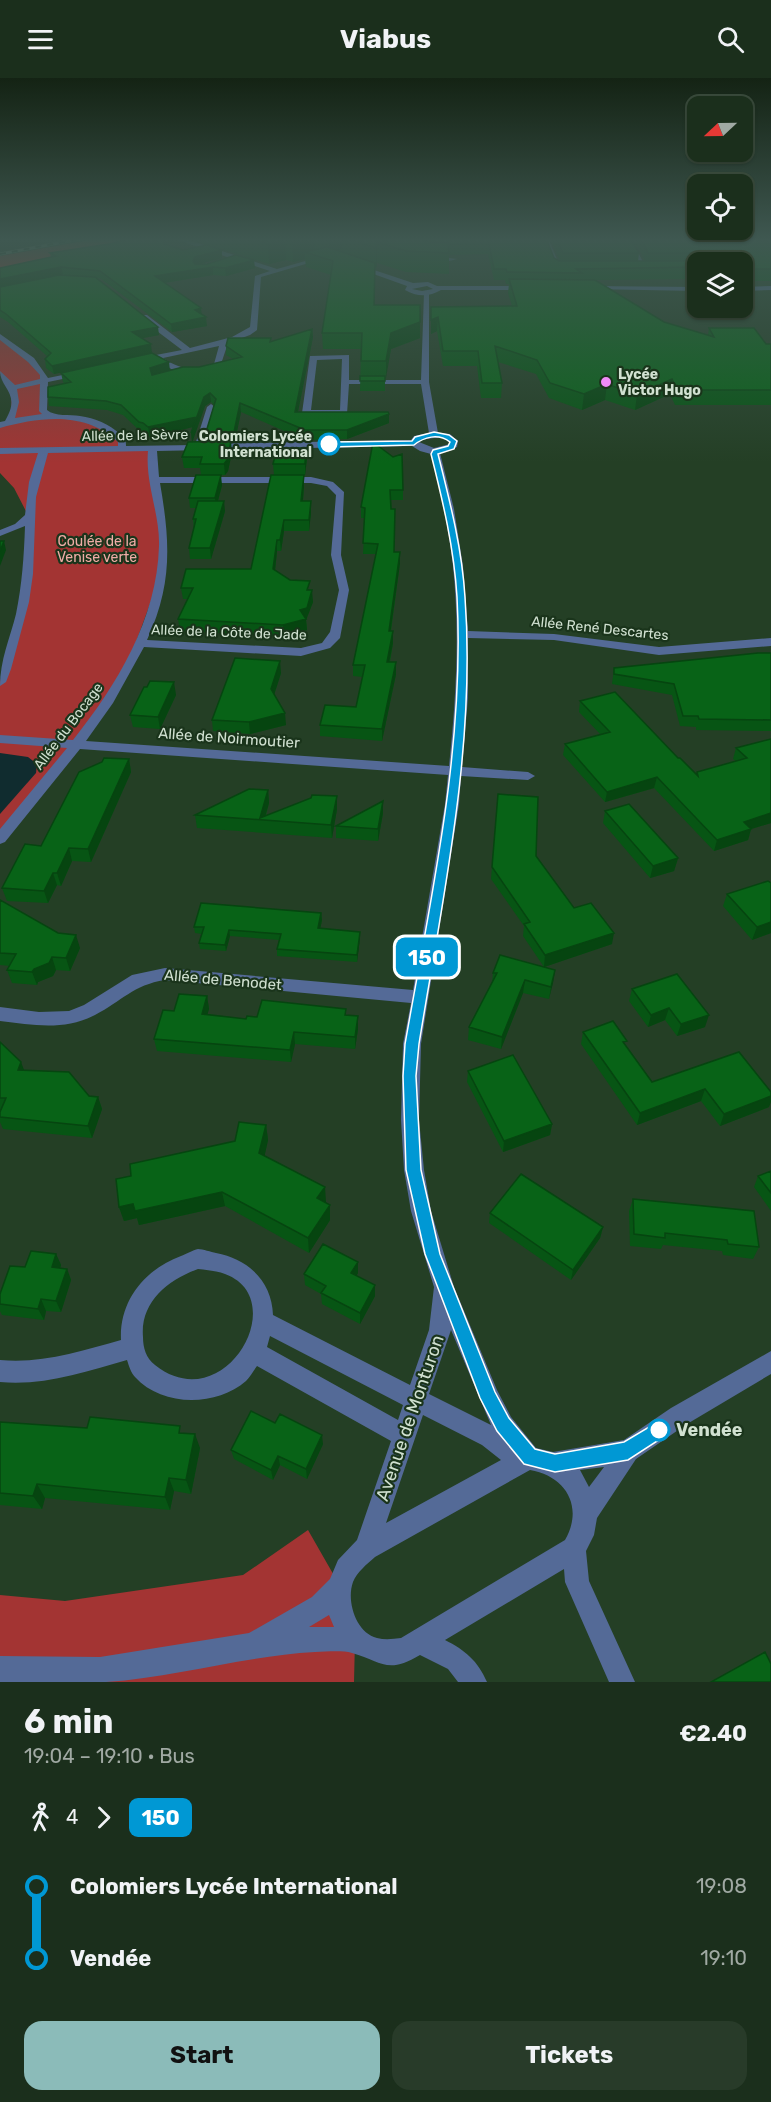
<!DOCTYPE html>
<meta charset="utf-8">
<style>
:root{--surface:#1b2f1c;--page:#283b29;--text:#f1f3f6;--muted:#a0a9a3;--line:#394a3b;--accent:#8bbbb9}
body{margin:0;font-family:Rubik,sans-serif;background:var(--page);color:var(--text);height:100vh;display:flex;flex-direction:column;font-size:22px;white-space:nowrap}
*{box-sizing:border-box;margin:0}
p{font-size:20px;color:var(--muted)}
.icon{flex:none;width:33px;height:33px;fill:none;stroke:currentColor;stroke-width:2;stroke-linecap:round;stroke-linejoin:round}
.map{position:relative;height:1604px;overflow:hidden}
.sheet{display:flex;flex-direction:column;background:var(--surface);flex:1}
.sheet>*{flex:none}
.badge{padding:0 12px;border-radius:9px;font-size:21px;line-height:39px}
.needle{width:39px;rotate:248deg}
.controls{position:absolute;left:687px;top:18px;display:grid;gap:12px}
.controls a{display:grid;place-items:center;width:66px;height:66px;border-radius:12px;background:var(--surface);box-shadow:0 2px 4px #0004,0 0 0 2px var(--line);font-size:30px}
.map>.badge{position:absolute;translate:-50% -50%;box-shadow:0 0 0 3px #fff}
.legs{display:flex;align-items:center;gap:9px;height:66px;padding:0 24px;font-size:20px}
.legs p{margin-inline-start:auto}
.overview{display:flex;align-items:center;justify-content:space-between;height:102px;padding:0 24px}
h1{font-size:33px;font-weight:700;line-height:45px}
.action{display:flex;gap:12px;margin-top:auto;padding:12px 24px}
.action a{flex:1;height:69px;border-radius:18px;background:var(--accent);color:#111;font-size:24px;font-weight:700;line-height:69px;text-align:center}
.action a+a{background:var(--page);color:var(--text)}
ul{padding:0 24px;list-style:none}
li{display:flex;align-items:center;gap:21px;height:72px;font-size:22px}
li i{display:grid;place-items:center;width:9px;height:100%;margin:0 8px;background:currentColor}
li i::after{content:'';width:15px;height:15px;margin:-8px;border:4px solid;border-radius:50%;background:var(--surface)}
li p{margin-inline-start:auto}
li:first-child i{background:linear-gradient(#0000 50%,currentColor 0)}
li:last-child i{background:linear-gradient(currentColor 50%,#0000 0)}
header{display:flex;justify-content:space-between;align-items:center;height:78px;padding:0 24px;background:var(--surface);font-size:27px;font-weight:700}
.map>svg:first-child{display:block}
</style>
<header><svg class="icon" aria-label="menu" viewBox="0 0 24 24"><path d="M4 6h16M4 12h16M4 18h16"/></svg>Viabus<svg class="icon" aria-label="search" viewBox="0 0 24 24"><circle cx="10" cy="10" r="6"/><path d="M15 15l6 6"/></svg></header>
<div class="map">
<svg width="771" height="1604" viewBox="0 0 771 1604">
<rect width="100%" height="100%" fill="#243f25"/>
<!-- green -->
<path fill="#a33433" d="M100,160H152L0,190V178Z
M0,258L44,297V335L79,341L113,353L122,370H153L162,445L161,496L125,594L0,761V604L20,539L29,439L14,410L0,395V349L11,342L12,310L0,295Z
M308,1452L340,1508L355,1562L354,1604H0V1517L65,1523L243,1497Z"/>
<!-- water -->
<path fill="#102c2f" d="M0,675L28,679L37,686L36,695L0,736Z"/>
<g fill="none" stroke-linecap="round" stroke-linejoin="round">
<!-- minor -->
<path fill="#546a97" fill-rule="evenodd" d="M182,160L277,191L323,178L326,180L261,199L257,252L250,257L228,265L220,289L191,297L175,293L155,282L135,285V281L182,272L141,241V237H147L190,270L232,259L250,249L255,198L270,193L237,182L208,188L213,190L210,192L195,190V188L230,180L175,161ZM219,268L214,286C194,294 181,292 163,280Z
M411,160H417V174L421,176L457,181C444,186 422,183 411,175Z
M539,160L549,162L561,191H557L544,164Z
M621,160H629L624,164L636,170L644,186H640L632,172L618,165Z
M424,215L429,216V304L438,355L450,356L458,363L457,369L440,375L454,431L463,488L468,553L554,556L659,569L771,560V568L659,577L554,562L468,560V620L462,689L528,694L535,698L528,702L461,698L459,726L421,966L419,1042L424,1092L431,1133L454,1209L497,1312L511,1339L536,1370L553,1374L624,1362L671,1330L771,1273V1296L687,1346L636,1381L597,1440L594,1457L586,1473L589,1503L635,1604H609L565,1504L564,1491L445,1562C465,1572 478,1583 487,1604H458L448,1591L420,1577C387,1597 381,1583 352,1575C341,1572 326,1574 315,1574C244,1578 176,1599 106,1604C71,1604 35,1604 0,1604V1578L100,1579L249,1555L312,1519L330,1501L338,1482L357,1462L391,1363L257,1288C254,1292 250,1299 246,1303C216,1329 162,1329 135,1299C131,1295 129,1288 127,1282C85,1294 44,1308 0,1304V1282C42,1286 81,1273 121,1262C119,1223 145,1191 181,1178C186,1176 193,1172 198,1171C203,1171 211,1174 216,1175C248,1181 272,1203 273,1237L410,1307L429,1252L434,1209L411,1133L404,1092L401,1042L403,966L411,925L165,902C133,907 122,923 95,937C64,953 33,947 0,943V929L39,934L69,933L84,927L132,897L165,890L413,912L445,726L448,697L80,671L5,764L0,766V751L67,670L0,665V657L73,662C117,607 157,541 159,468C160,436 145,405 148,373L48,375L36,419L33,496L29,524L11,591L6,604L0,608C0,582 10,560 16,536C22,507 24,478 25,448L0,458V452L15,446L25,437L29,404L38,375L0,376V370L118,368V364C85,333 40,339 0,350V344L5,343C22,315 0,311 0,293L15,307L40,301V297L28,284L0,262V256L34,280L48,300L82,293V297L48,304L47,332C55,339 70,336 80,338C95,340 109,346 120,356C124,360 126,361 126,368L195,367L207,329L211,326L215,329L204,366L411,362L414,358L429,355L421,306H349L347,336L306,338L302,335L310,278L349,277V302H421ZM342,281L340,332H311L317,282ZM40,306L39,333L42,336L15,340L19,324L17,311ZM434,360H445L450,366L434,370L419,364L420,362ZM412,368L420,373L431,376C440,413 449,450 453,488C460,555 456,622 449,688L86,663L113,625L144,569L301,578L330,570L340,560L349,512L341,477L344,414L333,404L311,399H159L157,373ZM160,405H311L327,408L336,417L331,477L339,512L330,554L322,565L301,570L147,562C173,506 170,463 160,405ZM198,1191C207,1192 217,1193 225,1196C293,1221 224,1342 155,1287C146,1280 143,1270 143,1259C140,1224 168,1202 198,1191ZM451,1252L491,1347L429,1316ZM270,1258L403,1327L398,1342L267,1269ZM423,1337L482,1367L501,1382L386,1445ZM604,1389L589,1409L580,1392ZM530,1392C566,1398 584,1429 565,1462L401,1560C393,1561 385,1562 377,1560C356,1555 346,1523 353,1504C357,1494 367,1486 375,1479ZM329,1537L334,1549H309Z"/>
<!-- tertiary -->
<path fill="#546a97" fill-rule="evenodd" d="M356,186L413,205L428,204L437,208H527L530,210L527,212H441C429,219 417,219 405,212L407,208L354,189ZM427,208L433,211L422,213L412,211Z
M590,208L698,209V213L588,211Z
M771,208V212L742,213V209Z"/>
<defs>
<path id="rail" d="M0,176L85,160"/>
</defs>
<!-- rail casing -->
<use href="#rail" stroke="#879c88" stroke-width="3"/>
<!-- rail -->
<use href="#rail" stroke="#1a341b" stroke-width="2" stroke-dasharray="6" stroke-linecap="butt"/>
</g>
<!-- wall -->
<path fill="#075514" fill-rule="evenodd" d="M193,160H425L428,162L546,160L554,180L559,183H560L551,161L549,160H771V203H742V184H698V201L596,202L664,244L708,257L709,250L766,266H771V327H675L670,316L635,332L605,322L582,332L549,320L536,296L498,284L502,305L501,320H481L477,288H443L437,253L431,256V229L512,228L508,215L509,206H506L505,202H494L488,176L449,177V196L406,194L377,185L376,190H375L374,227H420V260L391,271L385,300V313H360L361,271H323L322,255L331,197L306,189L305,181L293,184L286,182L269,186L193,162ZM634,167L638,169L645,183H638L639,175Z
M176,163L167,167L183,172L222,180L199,186L255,190L226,198L213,197L164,205L201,230V236L207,248L172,254L101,201L96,200L159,257L142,260L152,275L170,293L199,289L233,281L226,277V268L271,264L312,251L313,259L298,334L389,345L347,361L305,362L241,334L235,363L207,364L206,354L214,327L211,324L205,328L192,364L232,374L228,393L225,397H201L200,390H184L182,379L192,364L193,349L150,359L145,354H141L123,337L107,332L49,328L48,319L64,305L63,304L61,295L116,283L54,296L46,290L45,281L47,278L8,244L0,239V190L51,179L50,175Z
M373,364L403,412V422H391L394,474H400V485L391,553L393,565L390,584H396V596L382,663L320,658V647L356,629L363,599L353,598V587L376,476H363L365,440H361V429Z
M306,370L307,380L305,397H274L273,386Z
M304,397V407L303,423H311V434L309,453H284L281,473H277L275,492L290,502L310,512L313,524L306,542L307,552L283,558L180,553L178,541L188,521H183L181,510L251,491Z
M222,407L218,423L225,433L211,481H190L189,470L194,451L193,441L196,430H190L189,420Z
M771,575V653L696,652V649L680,648L672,617L612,606L614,590Z
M281,595L274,617L286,647L250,656L213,653L212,642Z
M176,617L160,651L133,649L130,637Z
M580,623L678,680L697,696V694L736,683L733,681L736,670L771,661V745L751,751L748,762L714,773L654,710L605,724L563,677L565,666L601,657L579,634Z
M129,681L131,694L91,784L72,783L61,808L57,807L48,825L7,823L2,810L41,768Z
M268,712L269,725L266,737L337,731L332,760L197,750L195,737Z
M498,716L536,778L574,830L612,866L544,889L523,858L524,848L491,801Z
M605,733L678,780L674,793L650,800L603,745Z
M383,735L378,763L336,760V748Z
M771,805V855L752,862L723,828L727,816Z
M0,822L80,870L70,893L56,892L53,898L38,904L37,907L12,905L7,892L10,888L0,887Z
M321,835L322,842L320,850L360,854V860L357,884L277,878V871L279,862L230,858L226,873L200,871L199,865L202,856L195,855L194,849Z
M555,892L549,921L523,915L501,971L468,962L469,949L492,905L493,895Z
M632,911L705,949L677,958L665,942L648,949L629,923Z
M207,918L209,931L207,936L246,941L257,939L347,938H358V951L355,971L295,966L291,984L157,973L154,961L174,933Z
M583,954L626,967L652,1004L739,974L769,1029L720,1048L701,1023L637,1047L581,966Z
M0,964L24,992L89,1018L98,1019L102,1031L92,1060L3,1051L0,1044V1034L1,1032H0Z
M468,993L552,1046L550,1057L503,1074L467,1004Z
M266,1047L268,1062L264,1078L325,1109V1125L330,1127V1142L309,1175L225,1128L139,1147L137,1140L124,1143L119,1129L131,1098L235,1063Z
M771,1093V1133L754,1109L758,1098Z
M633,1121L759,1169L753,1181L723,1177L722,1173L663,1167L661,1171L630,1168L629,1133Z
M490,1135L603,1149L600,1160L571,1202L489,1145Z
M56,1176L61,1187L60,1190L67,1191L71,1202L61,1234L46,1233L44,1242L2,1237L0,1233V1216L25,1189Z
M358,1195L356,1198L375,1218L360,1246L322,1226L321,1216L305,1207L304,1196Z
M0,1344L87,1350L182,1355L200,1370L191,1416L174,1413L170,1432L45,1420L42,1431L0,1427Z
M275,1345L323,1366L307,1401L280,1387L273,1402L234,1381L231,1372Z"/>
<!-- shaded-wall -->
<path fill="#064510" d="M163,160H176V163L164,168Z
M305,160H314L315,177L305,174V181L293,184L292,164Z
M329,160H342V171L329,174Z
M285,161L286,182L269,186L268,166Z
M377,164V185L376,190V170Z
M222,172V180L195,187L193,183L195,179Z
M254,182L255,190L226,198L225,190Z
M61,189L63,197L0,209V201Z
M213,189V197L156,206L155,198Z
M201,230L202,239L195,232Z
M206,239L207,248L172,254L171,246Z
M438,239L437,253L431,256V242Z
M420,244V260L391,271L386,300V283L391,255Z
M158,249L159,257L133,262L132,254Z
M312,251L313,259L296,343L295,334Z
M151,266L152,275L54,296L52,288Z
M169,284L170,293L151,299L150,290Z
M672,301L670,316L635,332L637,317Z
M607,306L605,322L582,332L584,316Z
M210,315L211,324L205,328L192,365L191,355L193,349L150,359L148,349L204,319Z
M240,325L241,334L235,363L234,354Z
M389,336V345L347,361V352Z
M231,363L232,374L228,393L225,397L224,386Z
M306,370L307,380L305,397V386Z
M221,397L222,407L216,430L215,420Z
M304,397V407L302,434L301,423Z
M224,423L225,433L211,481L210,470Z
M311,423V434L309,453V442Z
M284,442V453L281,473L280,462Z
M277,462V473L274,502L273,491Z
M4,463L6,472L0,488V473Z
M400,474V485L389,564V553Z
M312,512L313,524L306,542L307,552L283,558V547L300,532Z
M393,553V565L387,595V584Z
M280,583L281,595L272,623L271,611Z
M396,584V596L382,663V651Z
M174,604L176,617L160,651L158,639Z
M285,635L286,647L250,656L249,644Z
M129,681L131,694L91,784L88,771Z
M657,699L654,710L605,724L607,714Z
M268,712L269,725L264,742L260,740Z
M337,718V731L332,760L331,747Z
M383,723V735L378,763V751Z
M771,735V745L751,751L748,762L714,773L717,762L744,744Z
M69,770L72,783L61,808L57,795Z
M678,780L674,793L650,800L653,788Z
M53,795L57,807L48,825L44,813Z
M321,835L322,842L319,857L318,850Z
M771,844V855L752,862L757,849Z
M229,852L230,858L226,873L225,867Z
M360,854V860L357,884V877Z
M614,855L612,866L544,889L545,877Z
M76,857L80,870L70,893L66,880Z
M52,879L56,892L53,898L38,904L37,907L32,894L34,891Z
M555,892L553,905L549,921L551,909Z
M525,902L523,915L501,971L502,959Z
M207,918L209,931L204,948L202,936Z
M669,930L665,942L648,949L651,937Z
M709,937L705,949L677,958L681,946Z
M358,938V951L355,971V959Z
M294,954L295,966L291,984L290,972Z
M21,984L26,997L18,992Z
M705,1011L701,1023L637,1047L640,1035Z
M771,1018V1024L769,1029L720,1048L724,1036Z
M98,1019L102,1031L92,1060L88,1048Z
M552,1046L550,1057L503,1074L504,1063Z
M266,1047L268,1062L262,1090L259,1075Z
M325,1109L326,1124L319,1135L317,1120Z
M222,1114L225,1128L139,1147L137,1140L124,1143L119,1129L133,1126Z
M330,1127V1142L309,1175L308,1160Z
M603,1149L600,1160L571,1202L573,1192Z
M56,1176L61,1187L57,1200L52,1189Z
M358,1184V1195L352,1206L351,1195Z
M67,1191L71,1202L61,1234L56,1223Z
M375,1207V1218L360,1246V1235Z
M41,1221L46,1233L44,1242L38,1231Z
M195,1356L200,1370L191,1416L186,1402Z
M322,1357L323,1366L307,1401L306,1391Z
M278,1378L280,1387L273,1402L271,1392Z
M169,1400L174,1413L170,1432L165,1419Z
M37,1406L45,1420L42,1431L33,1418Z"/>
<!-- building -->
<path fill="#086317" stroke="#064510" stroke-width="1.5" d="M133,160H163L164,166L183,172L207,167L222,172L195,179L193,183L195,186H207L236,177L254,182L225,190L213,189L155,198L201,230L195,232L206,239L171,246L100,193L61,189L0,201V190L56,178L50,175L109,166Z
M251,160H305L292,164L285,161L268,166Z
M348,160H418L433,165H448L449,175L406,173L377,164L376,170Z
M421,160L428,162V160H546L554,180L559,183H689L698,186V189L576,191L582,195L507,194L506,191H494L489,165L449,166L448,165L432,164Z
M556,160H627L632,163L639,175H563Z
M641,160H771V191H742V184H702L701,179L692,175H648Z
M327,169L375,185L374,227H420V244L391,255L386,283H361L362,255H322L333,183L305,174Z
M59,197L95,199L158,249L132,254L151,266L52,288L45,281L51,275L6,236L0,232V209Z
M509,201L595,202L664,244L714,259L709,250H754L766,266H771V312H677L672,301L637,317L607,306L584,316L550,305L537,282L495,268L502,305H482L478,273H443L438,239L431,242V229L517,228Z
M312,251L295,334H388L389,336L347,352H305L240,325L234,354H206L216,321L210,315L204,319L191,355L197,339L148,349L143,345L139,344L121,327L106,323L48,319V309L71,304L61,295L152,275L169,284L150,290L152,297L183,289H199L242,279L226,268L228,260H271L270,264Z
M360,298H385V303H360Z
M231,363L227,382L224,386H200L202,379H182L188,364Z
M373,364L393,379L402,376L403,412H390L391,431H395L394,474H400L389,553H393L387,584H396L382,651L320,647L325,627L356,629L365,587H353L378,466L363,465L365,430L361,429Z
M277,370H306L305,386H273Z
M196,397H221L215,420H189Z
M271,397H304L301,423H311L309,442H284L280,462H277L273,491L290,502L310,503L307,512H312L307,530L300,532L306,541L283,547L178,541L193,510H181L186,491H251Z
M198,423H224L210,470H189L196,441H193Z
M0,463H4L0,473Z
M758,575H771V642L699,641L698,638H683L674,606L614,596V590Z
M235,580L280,583L271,611L285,635L249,644L212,642Z
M150,603L174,604L158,639L130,637L144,609H147Z
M615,614L678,680H680L698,698L697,694L747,680L736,670L771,661V735L744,744L751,751L717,762L657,699L607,714L565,666L610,654L580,623Z
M104,680L129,681L88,771L69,770L57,795H53L44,813L2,810L25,766L41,768L79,694L102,684Z
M249,711L268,712L260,740L311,720L312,717L337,718L331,747L195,737Z
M498,716L538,719L536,778L574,830L591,825L614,855L545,877L524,846L530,844L492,789Z
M383,723L378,751L336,748Z
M629,726L678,780L653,788L605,733Z
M768,803L771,805V844L757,849L727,816Z
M0,822L58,855L76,857L66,880L52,879L49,885L34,891L32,894L7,892L16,876L0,875Z
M201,825L321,835L318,850L360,854L357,877L277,871L281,856L229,852L225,867L199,865L204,849H194Z
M500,877L555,892L551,909L525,902L502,959L469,949L497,895H493Z
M677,896L709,937L681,946L669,930L651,937L632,911Z
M179,916L207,918L202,936L246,941L247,938L257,939L262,922L346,931L345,937L358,938L355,959L294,954L290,972L154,961L163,932L174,933Z
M613,943L627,963L623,964L652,1004L739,974L771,1014V1018L724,1036L705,1011L640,1035L583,954Z
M0,964L21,984L18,992L69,994L89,1018L98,1019L88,1048L0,1039V1034L6,1020H0Z
M513,977L552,1046L504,1063L468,993Z
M239,1044L266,1047L259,1075L325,1109L317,1120L330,1127L308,1160L222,1114L135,1133L133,1126L119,1129L116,1101L131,1098L130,1086L235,1063Z
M771,1093V1115L758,1098Z
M521,1096L603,1149L573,1192L490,1135Z
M633,1121L754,1133L759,1169L728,1166L727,1162L665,1155V1160L634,1156Z
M323,1166L358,1184L351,1195L375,1207L360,1235L321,1215L326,1208L304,1196Z
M31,1173L56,1176L52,1189L67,1191L56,1223L41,1221L38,1231L0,1226V1216L10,1188L25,1189Z
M251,1333L275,1345L280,1336L322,1357L306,1391L278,1378L271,1392L231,1372Z
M90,1339L180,1348L179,1355L195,1356L186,1402L169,1400L165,1419L37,1406L33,1418L0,1415V1344L87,1350Z
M765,1574L771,1586V1604H711Z"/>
<!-- sky -->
<linearGradient id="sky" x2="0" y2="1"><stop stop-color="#142314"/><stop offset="0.42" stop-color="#3f5851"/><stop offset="1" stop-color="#3f5851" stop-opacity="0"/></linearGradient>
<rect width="771" height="385" fill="url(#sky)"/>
<!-- line-1 -->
<path fill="#0098d4" stroke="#fff" stroke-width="1.5" d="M434,354L449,357L457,363L454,371L438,376C450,424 462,470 465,519C476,669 443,818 419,966L416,998L421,1092L440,1176L495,1314L509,1340L535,1371L555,1376L624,1364L659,1343L665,1345L668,1352L665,1358L628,1382L555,1394L524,1386L497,1353L480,1320L425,1176L406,1092L403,998L405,966C431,818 465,670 457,519C454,470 443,424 431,376L433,372L448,368L450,364C438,355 424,359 414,367L329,369L325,366L329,364L412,363L415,359Z"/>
<!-- markers -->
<circle fill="#ef8bf7" stroke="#1a341b" stroke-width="2" cx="606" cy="304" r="6"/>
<g fill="#fff" stroke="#0098d4" stroke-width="3">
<circle cx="329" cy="366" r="10"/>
<circle cx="659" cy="1352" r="10"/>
</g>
<g text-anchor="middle" stroke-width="4.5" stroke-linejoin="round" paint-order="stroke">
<!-- far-poi labels -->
<g font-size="14" font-weight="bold" fill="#d1e1d1" stroke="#1a341b" text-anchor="start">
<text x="618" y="301">Lycée<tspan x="618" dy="16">Victor Hugo</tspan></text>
</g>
<!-- far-street labels -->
<g font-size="14" fill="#d1e1d1" stroke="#1a341b">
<text transform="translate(135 357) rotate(-1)" y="5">Allée de la Sèvre</text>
<text transform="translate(600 550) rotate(6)" y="5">Allée René Descartes</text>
<text transform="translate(229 554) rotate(2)" y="5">Allée de la Côte de Jade</text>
<text transform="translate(68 648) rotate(-53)" y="5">Allée du Bocage</text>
</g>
<!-- far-stop labels -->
<g font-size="14" font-weight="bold" fill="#d1e1d1" stroke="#1a341b" text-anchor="end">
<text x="312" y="363">Colomiers Lycée<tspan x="312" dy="16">International</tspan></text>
</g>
<!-- far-park labels -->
<g font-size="14" fill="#efaca6" stroke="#1a341b">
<text x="97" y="468">Coulée de la<tspan x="97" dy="16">Venise verte</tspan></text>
</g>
<!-- street labels -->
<g font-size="15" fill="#d1e1d1" stroke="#1a341b">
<text transform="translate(229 660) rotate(4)" y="5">Allée de Noirmoutier</text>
<text transform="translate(223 902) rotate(5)" y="5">Allée de Benodet</text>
</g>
<!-- near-street labels -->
<g font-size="18" fill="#d1e1d1" stroke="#1a341b">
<text transform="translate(410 1340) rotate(-71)" y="6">Avenue de Monturon</text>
</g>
<!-- near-stop labels -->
<g font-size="18" font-weight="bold" fill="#d1e1d1" stroke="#1a341b" text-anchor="start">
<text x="676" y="1358">Vendée</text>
</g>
</g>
</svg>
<div class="controls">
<a><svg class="needle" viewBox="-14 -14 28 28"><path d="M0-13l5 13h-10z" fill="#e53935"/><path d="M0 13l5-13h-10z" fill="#a0a9a3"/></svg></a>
<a><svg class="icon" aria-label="locate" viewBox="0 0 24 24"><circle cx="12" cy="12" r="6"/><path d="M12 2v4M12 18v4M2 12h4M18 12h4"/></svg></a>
<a><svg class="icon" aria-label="layers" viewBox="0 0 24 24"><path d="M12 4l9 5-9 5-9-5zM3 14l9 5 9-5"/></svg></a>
</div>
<b class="badge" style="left:427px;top:879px;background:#0098d4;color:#fff">150</b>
</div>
<section class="sheet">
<div class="overview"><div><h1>6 min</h1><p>19:04 – 19:10 · Bus</p></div><b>€2.40</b></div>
<div class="legs"><svg class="icon" aria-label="walk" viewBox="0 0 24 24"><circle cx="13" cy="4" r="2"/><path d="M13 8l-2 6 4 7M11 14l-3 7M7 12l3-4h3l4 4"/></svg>4<svg class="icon" aria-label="forward" viewBox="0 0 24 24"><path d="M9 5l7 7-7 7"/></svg><b class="badge" style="background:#0098d4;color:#fff">150</b></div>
<ul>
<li><i style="color:#0098d4"></i><b>Colomiers Lycée International</b><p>19:08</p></li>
<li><i style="color:#0098d4"></i><b>Vendée</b><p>19:10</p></li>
</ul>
<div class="action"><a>Start</a><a>Tickets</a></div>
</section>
